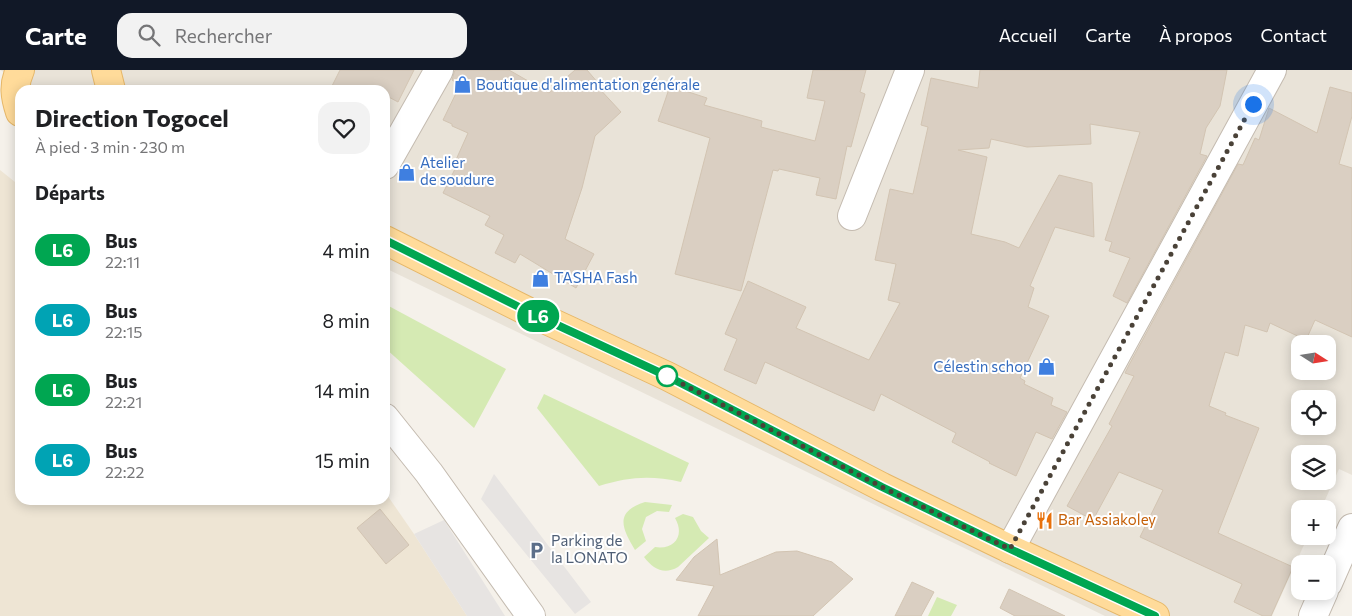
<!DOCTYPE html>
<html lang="fr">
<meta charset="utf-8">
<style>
:root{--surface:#fff;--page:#f2f2f2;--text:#202124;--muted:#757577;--accent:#111827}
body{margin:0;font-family:Commissioner,sans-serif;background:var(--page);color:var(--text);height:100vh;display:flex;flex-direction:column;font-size:19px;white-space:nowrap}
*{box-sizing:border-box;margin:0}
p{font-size:16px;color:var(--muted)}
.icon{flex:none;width:28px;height:28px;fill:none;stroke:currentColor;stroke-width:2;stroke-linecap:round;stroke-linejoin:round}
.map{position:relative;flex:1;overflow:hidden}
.details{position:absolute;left:15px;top:15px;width:375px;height:420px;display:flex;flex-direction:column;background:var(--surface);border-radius:15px;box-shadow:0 2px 12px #0003}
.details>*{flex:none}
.badge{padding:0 10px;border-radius:16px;font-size:18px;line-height:32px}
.needle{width:32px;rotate:102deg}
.buttons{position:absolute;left:1291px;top:265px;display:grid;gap:10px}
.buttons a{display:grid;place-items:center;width:45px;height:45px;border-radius:10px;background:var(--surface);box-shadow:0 2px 12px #0003;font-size:25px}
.you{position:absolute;width:25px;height:25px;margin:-12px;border:4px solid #fff;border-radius:50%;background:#1a73e8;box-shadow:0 0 0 8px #1a73e833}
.map>.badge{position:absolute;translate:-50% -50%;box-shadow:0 0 0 2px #fff}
h2{padding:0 20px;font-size:19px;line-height:45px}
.round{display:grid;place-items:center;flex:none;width:52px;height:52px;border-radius:15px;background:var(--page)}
.overview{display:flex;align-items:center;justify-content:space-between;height:85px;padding:0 20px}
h1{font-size:24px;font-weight:700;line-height:38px}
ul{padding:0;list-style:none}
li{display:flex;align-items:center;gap:15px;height:70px;padding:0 20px}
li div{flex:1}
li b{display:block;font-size:19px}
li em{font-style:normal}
li .badge{min-width:55px;font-weight:700;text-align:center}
header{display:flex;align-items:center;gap:30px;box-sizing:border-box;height:70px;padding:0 25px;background:var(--accent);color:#fff}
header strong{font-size:24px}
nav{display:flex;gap:28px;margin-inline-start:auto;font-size:18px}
.search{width:350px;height:45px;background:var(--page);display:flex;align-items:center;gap:12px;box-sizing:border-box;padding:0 18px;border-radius:15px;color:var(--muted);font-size:19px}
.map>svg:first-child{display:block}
</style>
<header>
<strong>Carte</strong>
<div class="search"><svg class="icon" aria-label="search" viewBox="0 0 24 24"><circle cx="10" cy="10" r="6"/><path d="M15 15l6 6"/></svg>Rechercher</div>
<nav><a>Accueil</a><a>Carte</a><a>À propos</a><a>Contact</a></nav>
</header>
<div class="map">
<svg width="1352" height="546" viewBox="0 0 1352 546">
<rect width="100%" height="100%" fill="#f5f1ea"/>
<!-- residential -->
<path fill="#e9e3d8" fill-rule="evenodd" d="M0,0H1352V405L1339,399L1321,439H1300V466H1308L1272,546H1105L385,198V20H37ZM1300,274H1328V301H1300ZM1300,329H1328V356H1300ZM1300,384H1328V411H1300Z"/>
<!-- education -->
<path fill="#eee5d4" d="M0,100L20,116V430H385V422L414,464L467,546H0Z"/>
<!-- green -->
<path fill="#d5eab3" d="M385,234L506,299L474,358L385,278Z
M544,324L689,393L681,412C650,405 629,407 599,416L537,338Z
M645,432L672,435L669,442L657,441L646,447L642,459L646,471L635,480C622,458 614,442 645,432Z
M683,444L693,447L701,461L709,468L678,497C664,505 653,499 644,487L655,477C675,480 685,465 675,448Z
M937,527L957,535L951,546H928Z"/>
<!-- parking -->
<path fill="#e7e4e2" d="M494,404L591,532L575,544L481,429Z
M444,450L505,546H467L414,464Z"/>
<!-- building -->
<path fill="#dacfc2" stroke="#d2c4b2" d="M340,0H414L398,32L385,25V20H330Z
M455,0H509L549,23L575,0H587L599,14L597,16L621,42L595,66L582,118L565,169L594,184L576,218L520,184L515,193L495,183L504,165L485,155L490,146L443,123L458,93L455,92L468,63L452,56V54L443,50L460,15L452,10Z
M813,0H866L860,22L865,24L851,77L847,76L836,129L816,125L820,108L779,99L778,101L773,100L741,221L675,204L710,68L658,51L670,16L707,28L704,35L762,51L761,57L815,71L825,31L807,28Z
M980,0H1227L1220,36L1206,58L1200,84L1207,86L1127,233L1113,226L1130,188L1109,181L1112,172L1105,170L1140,62L1090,54L1091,74L1027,77L991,69L989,78L958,80L987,87L971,164L1005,172L1019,178L1059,105L1092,113L1094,167L1055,157L1030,216L1034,218L1028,237L1049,246L1020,308L1025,311L1024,314L1053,328L1051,335L1067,342L1052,369L1036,362L1016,406L989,393L990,392L952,372L956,363L881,324L874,341L765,292L756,314L724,300L737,269L725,264L748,211L806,237L796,258L869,290L900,233L888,230L896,194L875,190L890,119L913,124L928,57L921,55L931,8L978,18Z
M1330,17L1352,23V46L1339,94L1352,98V267L1315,250L1306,270L1270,253L1267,262L1245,255L1238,286L1225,282L1209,336L1226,343L1225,345L1259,358L1218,463L1293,497L1271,546H1263L1234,532L1242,514L1140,467L1163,420L1119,402L1093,450L1067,436L1112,356L1109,354L1134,306L1125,303L1129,295L1238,94L1243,95L1255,68L1259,70L1269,38L1317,63Z
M380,439L409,475L386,494L357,458Z
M717,469L720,505L776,482L797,481L832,492L853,509L813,546H698L714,516L676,510L694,487Z
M912,512L934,522L921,546H895Z
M1009,519L1065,546H1015L1000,538Z"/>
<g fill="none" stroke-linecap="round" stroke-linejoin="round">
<defs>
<path id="minor" d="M385,95L439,0
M852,146L910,0
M1010,479L1272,0
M1328,513L1352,458
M1313,546L1324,521"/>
<path id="tertiary" d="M385,348L429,403L531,546"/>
<path id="primary" d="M20,0C13,15 15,27 20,42
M106,0L111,20
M385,170L527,241L667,306L882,417L1010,479L1155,546"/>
</defs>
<!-- minor casing -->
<use href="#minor" stroke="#c4bbb0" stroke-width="30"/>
<!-- tertiary casing -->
<use href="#tertiary" stroke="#c4bbb0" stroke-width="30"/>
<!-- primary casing -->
<use href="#primary" stroke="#e6b768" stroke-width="30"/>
<!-- minor -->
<use href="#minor" stroke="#fff" stroke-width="28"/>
<!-- tertiary -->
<use href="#tertiary" stroke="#fff" stroke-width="28"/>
<!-- primary -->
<use href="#primary" stroke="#ffdb9a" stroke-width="28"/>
</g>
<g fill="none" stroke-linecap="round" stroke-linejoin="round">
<defs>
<path id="line" d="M385,170L527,241L667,306L882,417L1010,479L1155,546"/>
</defs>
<!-- line casing -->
<use href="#line" stroke="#fff" stroke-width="11"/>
<!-- line -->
<use href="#line" stroke="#00a651" stroke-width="8"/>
<!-- walk -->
<path stroke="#4a4238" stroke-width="5" stroke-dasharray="0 9" d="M667,306L882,417L1010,479L1253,34"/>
</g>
<!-- icons -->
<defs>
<symbol id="shop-bare" viewBox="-9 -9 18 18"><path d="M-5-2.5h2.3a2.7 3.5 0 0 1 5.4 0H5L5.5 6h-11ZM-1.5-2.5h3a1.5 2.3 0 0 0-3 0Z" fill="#3f7fe0" stroke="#fff" stroke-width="2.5" paint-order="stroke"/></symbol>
<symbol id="restaurant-bare" viewBox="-9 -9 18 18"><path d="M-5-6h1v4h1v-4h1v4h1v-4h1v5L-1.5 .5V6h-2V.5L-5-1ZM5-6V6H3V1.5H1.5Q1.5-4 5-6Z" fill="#e8710a" stroke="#fff" stroke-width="2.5" paint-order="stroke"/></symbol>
<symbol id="parking-bare" viewBox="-9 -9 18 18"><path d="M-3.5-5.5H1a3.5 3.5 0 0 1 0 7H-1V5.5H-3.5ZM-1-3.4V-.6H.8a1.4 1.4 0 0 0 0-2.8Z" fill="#5c6f8a" stroke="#fff" stroke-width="2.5" paint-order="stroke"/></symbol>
</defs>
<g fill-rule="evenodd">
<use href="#shop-bare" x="450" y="2" width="25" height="25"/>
<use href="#shop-bare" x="394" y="90" width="25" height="25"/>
<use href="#shop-bare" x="528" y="196" width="25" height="25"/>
<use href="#shop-bare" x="1034" y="284" width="25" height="25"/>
<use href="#restaurant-bare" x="1032" y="438" width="25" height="25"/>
<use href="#parking-bare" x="524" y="468" width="25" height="25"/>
</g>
<!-- markers -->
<circle fill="#fff" stroke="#00a651" stroke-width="2.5" cx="667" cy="306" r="10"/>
<g text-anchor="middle" stroke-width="4" stroke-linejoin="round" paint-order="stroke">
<!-- shop labels -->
<g font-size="15" fill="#366cbe" stroke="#fff" text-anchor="start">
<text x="476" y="20">Boutique d'alimentation générale</text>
<text x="420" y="98">Atelier<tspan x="420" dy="17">de soudure</tspan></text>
<text x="554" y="213">TASHA Fash</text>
<text x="1032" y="302" text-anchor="end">Célestin schop</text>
</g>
<!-- food labels -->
<g font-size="15" fill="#c56008" stroke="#fff" text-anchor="start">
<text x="1058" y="455">Bar Assiakoley</text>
</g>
<!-- service labels -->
<g font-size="15" fill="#4e5e75" stroke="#fff" text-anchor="start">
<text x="551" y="476">Parking de<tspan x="551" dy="17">la LONATO</tspan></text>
</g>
</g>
</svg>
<div class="buttons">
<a><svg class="needle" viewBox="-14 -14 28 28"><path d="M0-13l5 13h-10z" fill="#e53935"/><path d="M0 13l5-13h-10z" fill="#757577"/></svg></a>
<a><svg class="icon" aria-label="locate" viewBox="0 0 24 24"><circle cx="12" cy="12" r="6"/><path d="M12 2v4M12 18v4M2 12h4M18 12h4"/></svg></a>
<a><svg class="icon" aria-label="layers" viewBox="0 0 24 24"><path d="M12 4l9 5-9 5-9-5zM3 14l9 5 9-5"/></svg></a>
<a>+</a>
<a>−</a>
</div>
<div class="you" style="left:1253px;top:34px"></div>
<b class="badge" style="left:538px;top:246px;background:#00a651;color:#fff">L6</b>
<section class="details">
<div class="overview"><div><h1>Direction Togocel</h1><p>À pied · 3 min · 230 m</p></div><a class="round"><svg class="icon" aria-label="heart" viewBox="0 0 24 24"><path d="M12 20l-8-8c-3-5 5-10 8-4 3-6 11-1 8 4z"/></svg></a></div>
<h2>Départs</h2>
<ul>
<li><span class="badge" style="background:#00a651;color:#fff">L6</span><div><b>Bus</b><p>22:11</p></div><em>4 min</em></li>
<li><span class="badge" style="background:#00a3b4;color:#fff">L6</span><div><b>Bus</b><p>22:15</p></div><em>8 min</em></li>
<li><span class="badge" style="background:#00a651;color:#fff">L6</span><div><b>Bus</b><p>22:21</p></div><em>14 min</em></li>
<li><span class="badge" style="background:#00a3b4;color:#fff">L6</span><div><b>Bus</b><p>22:22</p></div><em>15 min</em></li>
</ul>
</section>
</div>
